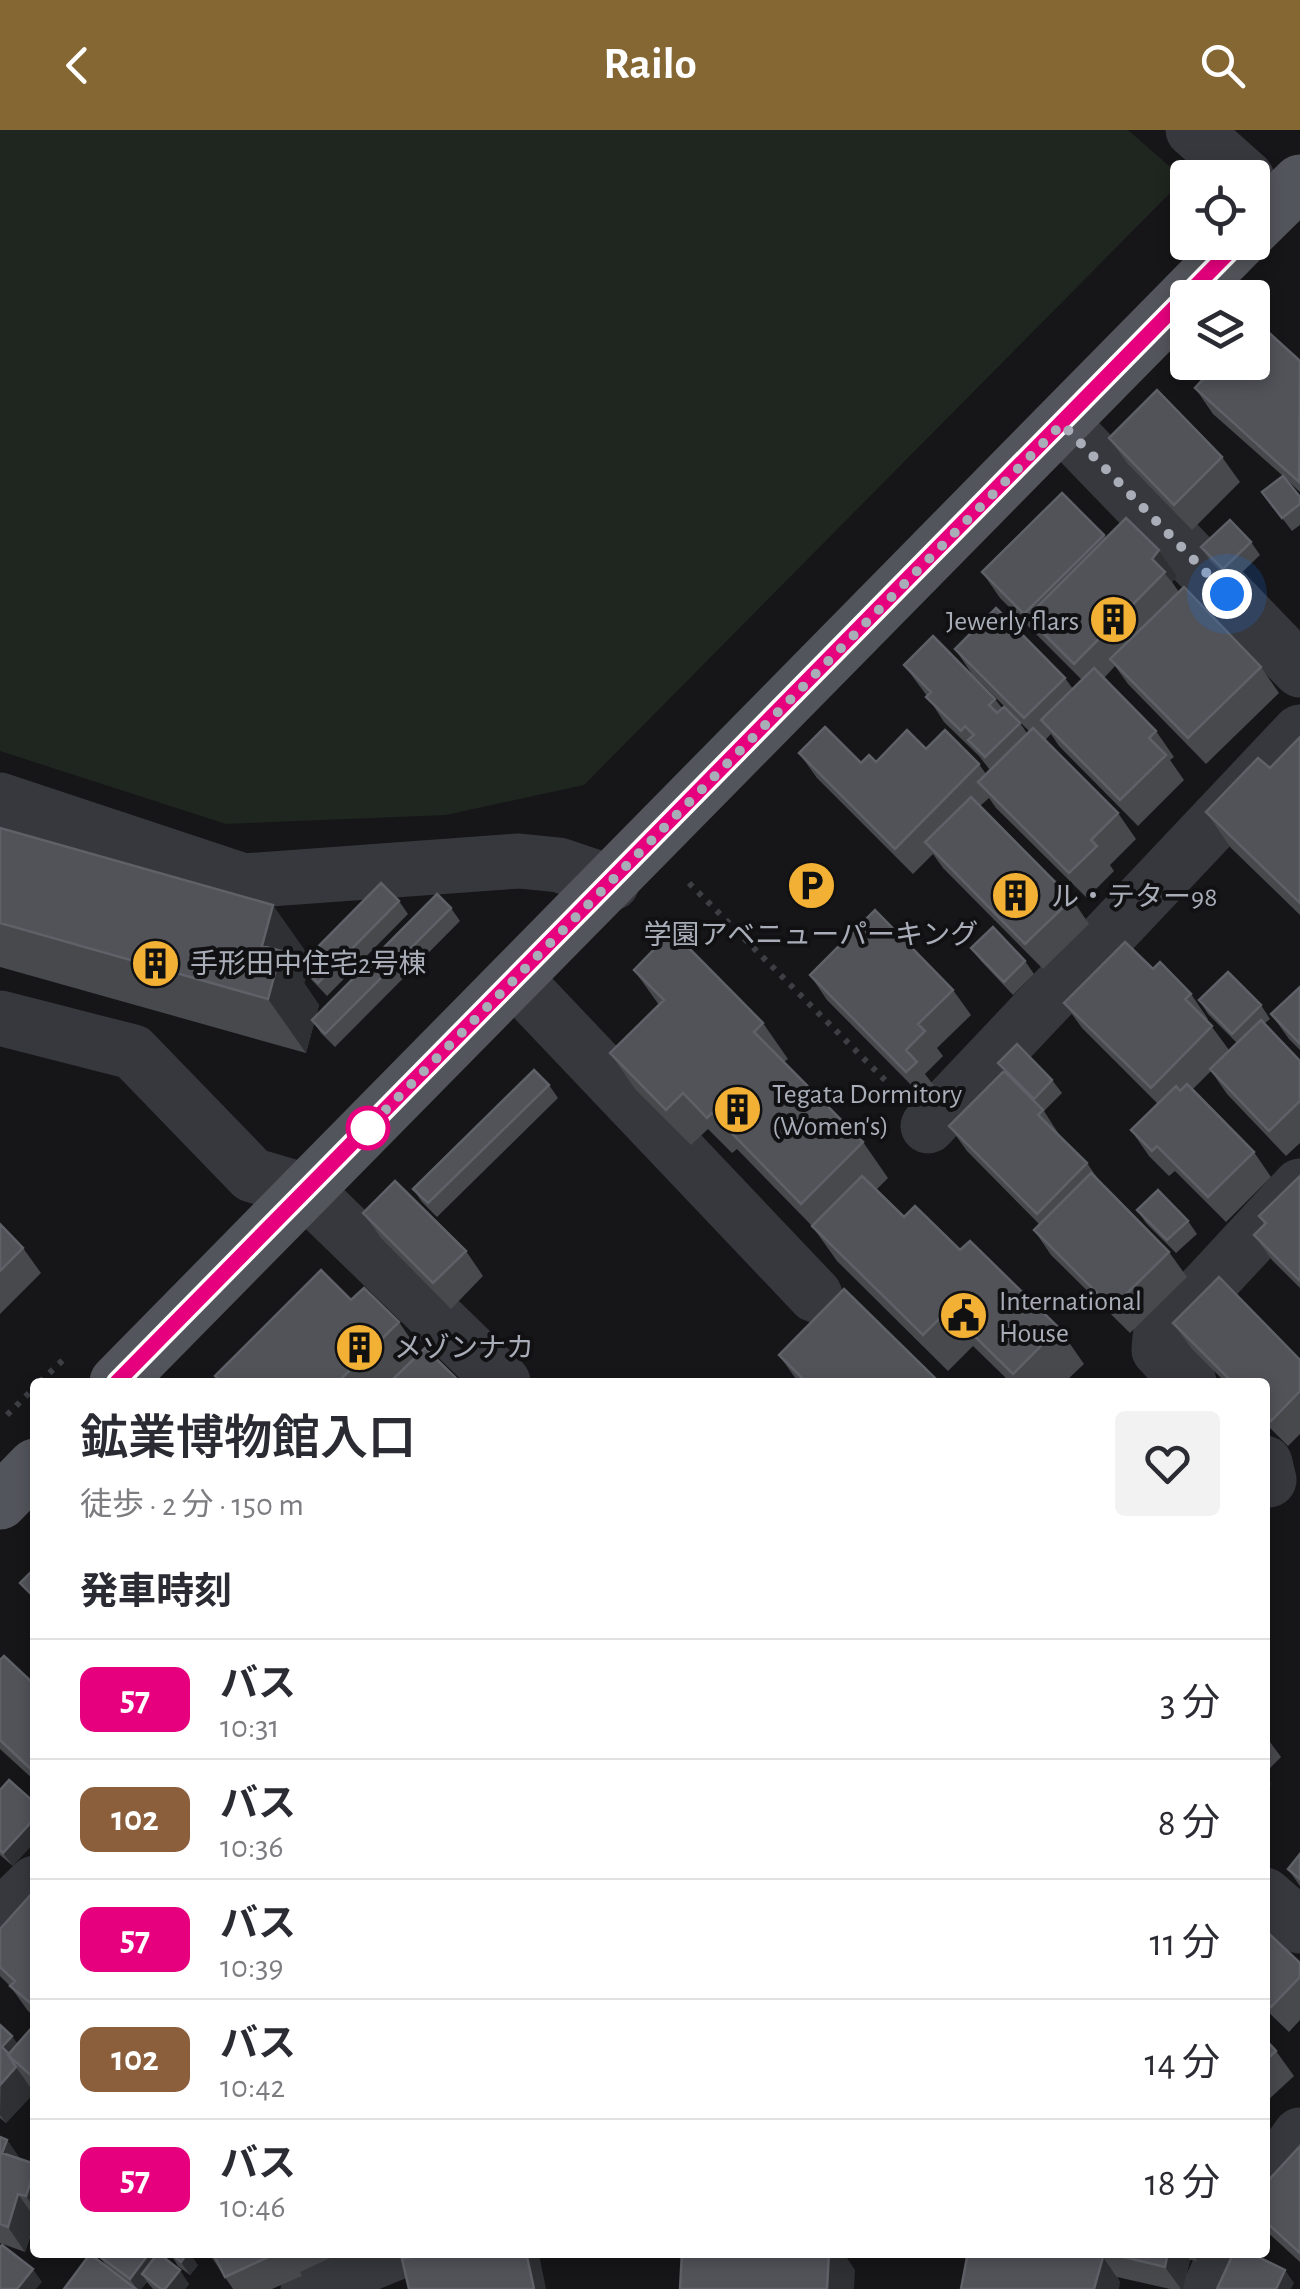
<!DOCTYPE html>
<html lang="ja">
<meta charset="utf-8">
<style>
:root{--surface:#fff;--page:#f2f2f3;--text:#2b2b33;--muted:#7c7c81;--line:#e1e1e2;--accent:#856733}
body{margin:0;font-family:"Alegreya Sans","Noto Sans JP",sans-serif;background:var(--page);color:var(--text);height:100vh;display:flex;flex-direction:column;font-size:38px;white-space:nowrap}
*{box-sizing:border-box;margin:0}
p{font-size:32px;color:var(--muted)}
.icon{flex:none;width:55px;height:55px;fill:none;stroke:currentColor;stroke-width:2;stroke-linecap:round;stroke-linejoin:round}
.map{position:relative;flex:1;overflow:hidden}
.sheet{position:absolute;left:30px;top:1248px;width:1240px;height:880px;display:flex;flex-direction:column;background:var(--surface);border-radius:10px;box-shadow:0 5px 15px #0003}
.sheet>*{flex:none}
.badge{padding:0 20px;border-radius:15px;font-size:35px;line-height:65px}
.controls{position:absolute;left:1170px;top:30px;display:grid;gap:20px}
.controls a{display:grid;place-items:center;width:100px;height:100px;border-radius:10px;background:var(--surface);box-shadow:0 5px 15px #0003;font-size:50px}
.you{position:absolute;width:50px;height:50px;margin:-25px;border:8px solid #fff;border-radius:50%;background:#1a73e8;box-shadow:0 0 0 15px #1a73e833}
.map>.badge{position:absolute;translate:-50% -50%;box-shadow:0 0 0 5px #fff}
h2{padding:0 50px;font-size:38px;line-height:90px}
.round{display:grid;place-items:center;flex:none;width:105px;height:105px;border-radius:10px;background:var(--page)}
.headline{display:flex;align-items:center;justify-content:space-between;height:170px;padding:0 50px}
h1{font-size:48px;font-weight:600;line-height:75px}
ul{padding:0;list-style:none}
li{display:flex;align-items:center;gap:30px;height:120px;padding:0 50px;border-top:2px solid var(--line)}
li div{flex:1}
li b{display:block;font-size:38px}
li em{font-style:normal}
li .badge{min-width:110px;font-weight:700;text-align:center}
header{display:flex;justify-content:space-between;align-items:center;height:130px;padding:0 50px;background:var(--accent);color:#fff;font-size:45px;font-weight:600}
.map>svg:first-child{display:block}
</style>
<header><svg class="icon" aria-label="back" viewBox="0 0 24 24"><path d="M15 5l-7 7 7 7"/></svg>Railo<svg class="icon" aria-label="search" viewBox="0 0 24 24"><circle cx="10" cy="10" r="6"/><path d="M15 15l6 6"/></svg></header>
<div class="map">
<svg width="1300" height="2159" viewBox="0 0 1300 2159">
<rect width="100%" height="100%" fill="#161618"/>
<!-- green -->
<path fill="#1e261f" d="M0,0H1128L1184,49L584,655L446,685L226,694L0,621Z"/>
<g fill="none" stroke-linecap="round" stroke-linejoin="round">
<!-- path -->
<path stroke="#3d3f44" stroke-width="6" stroke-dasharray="5 8" stroke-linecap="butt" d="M689,753L890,955
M40,1252L65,1228
M7,1285L35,1257"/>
<!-- minor -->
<path stroke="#37383d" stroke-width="55" d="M1193,0L1247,48
M1062,294L1300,540
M0,670L244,751L519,731L559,735L612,753
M516,850L815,1165
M0,888L133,922L252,1045L306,1061L503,1252
M928,996L1300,602
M1189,1252L1159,1220L1160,1207L1300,1056
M1265,1333L1269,1350
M1265,1765L1300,1796
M0,1787L35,1753
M1265,2053L1300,2005
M308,2159L397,2122
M1210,2159L1227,2122"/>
<!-- major -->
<path stroke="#53555c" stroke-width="55" d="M1252,99L1300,52
M117,1252L1239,112
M0,1372L35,1336"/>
</g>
<!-- wall -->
<path fill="#47494d" d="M1300,231V362L1285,348L1300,367V395L1292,401L1262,362L1283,346L1213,284L1195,258Z
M1109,308L1222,327L1240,352L1192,400L1127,333Z
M1104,405L1106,408L1159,420L1177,446L1172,452L1179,462L1261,537L1279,563L1206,634L1128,554L1115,536L1104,548L1156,601L1174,627L1170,630L1184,650L1138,696L1059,616L1051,604L1045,610L1118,683L1136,709L1110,735L1114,741L1087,768L996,678L989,668L980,676L1072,769L1089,794L1043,839L943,738L933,724L913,744L817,648L799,623L861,633L876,632L926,619L979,634L986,644L990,640L979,626L944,592L927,566L904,535L995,569L1002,578L1020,593L1027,603L1029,601L972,544L955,519L1065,548L1073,559L1082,550L1000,468L982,442Z
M1251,412L1260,425L1232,452L1210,431L1201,417Z
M1300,607V785L1231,718L1206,682L1270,638Z
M0,698L309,826L399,771L408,784L327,866L307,845L304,853L319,875L316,886L451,778L460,791L335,917L321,903L314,893L306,923L0,837Z
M971,818L1025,831L1034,844L1013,865L981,831Z
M1153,839L1191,864L1208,889L1207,890L1229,920L1237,913L1208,884L1199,870L1261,875L1270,889L1264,894L1300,931V1013L1286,1026L1227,964L1211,941L1192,960L1254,1022L1271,1047L1226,1092L1175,1041L1169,1046L1149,1026L1131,1000L1158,974L1082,898L1064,873Z
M634,840L763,893L788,929L784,932L863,1012L888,1048L876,1060L904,1087L960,1120L1059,1198L1084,1234L1065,1252H1010L973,1216L948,1241L837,1131L812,1096L737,1019L732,1023L708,999L691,1015L635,959L610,923L659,875Z
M810,845L953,860L971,885L937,918L943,926L925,944L935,957L924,968L827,870Z
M1300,857V920L1289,909L1271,884Z
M998,933L1052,950L1062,963L1044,981L1060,1006L1087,1033L1100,1052L1169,1122L1187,1147L1130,1203L1051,1125L1034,1100L1039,1094L967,1021L949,996L1004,941Z
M549,955L558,968L437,1087L422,1072L413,1059Z
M1300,1046V1158L1272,1130L1254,1105L1264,1094L1259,1086Z
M1137,1080L1188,1091L1197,1104L1176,1123L1146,1093Z
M363,1083L466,1121L483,1146L451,1179L381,1108Z
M0,1094L23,1118L41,1143L0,1184Z
M844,1159L939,1252H798L779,1225Z
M351,1170L399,1192L420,1223L460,1252H220L215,1246Z
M1173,1193L1300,1230V1304L1288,1316L1265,1293V1252H1225L1191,1218Z
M0,1530L35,1555V1651L0,1619Z
M1265,1605L1281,1627L1265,1643Z
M0,1660L13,1736L0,1725Z
M1300,1724V1756L1288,1739Z
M35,1760V1887L28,1881L10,1856L0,1846V1799Z
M1265,1800L1300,1833V1890L1289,1902L1265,1879Z
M35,1894V1964L34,1963L6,1993L0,1988V1895L18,1914Z
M1265,1909L1276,1921L1294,1946L1265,1973Z
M0,2007L7,2010L20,2029L35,2034V2092L25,2122L0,2113Z
M1300,2016V2132L1265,2100V2054Z
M102,2122H155L189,2154L185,2159H153L147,2152L141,2159H64L107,2137L99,2126Z
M169,2122L198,2135L190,2145L178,2136Z
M208,2122H343L300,2142L302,2146L272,2159H233Z
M968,2122H1200L1198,2131L1190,2130L1183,2159H1170L1117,2147L1120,2152Z"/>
<!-- shaded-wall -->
<path fill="#2f3033" d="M1159,420L1177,446L1172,452L1152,429Z
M273,775L311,829L300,835L307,845L304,853L319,875L306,923L268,869L262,816Z
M1265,1645L1271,1654L1265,1661Z
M35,1688V1712L13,1736L3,1723Z
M12,1906L30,1931L8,1925L34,1963L6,1993L0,1985L2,1917Z
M7,2010L25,2035L2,2023Z
M35,2039V2080L26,2066Z
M18,2064L35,2088L25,2122L8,2097Z
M150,2122H155L162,2132L142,2144L147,2152L141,2159H137L130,2149Z
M189,2122L198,2135L190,2145L181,2132Z
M526,2122H535L540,2129L546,2159H534Z
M829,2122H843L855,2140L854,2159H827Z
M1168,2122H1184L1190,2130L1183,2159H1181L1165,2137Z
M1192,2122H1200L1198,2131Z
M1103,2127L1120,2152L1119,2159H1094Z
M33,2139L42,2152L36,2159H17Z
M180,2140L189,2154L185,2159H165Z
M1285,2140L1294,2153L1291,2159H1276Z"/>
<!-- building -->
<path fill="#525359" stroke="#5f6168" stroke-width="2.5" d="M1256,191L1300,231L1299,352L1195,258L1219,232H1252V195Z
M1157,260L1222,327L1174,375L1109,308Z
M1283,346L1300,367V374L1282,388L1262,362Z
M1062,363L1104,405L1024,484L982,442Z
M1126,388L1159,420L1152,429L1165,442L1074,534L1027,487Z
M1230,390L1251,412L1223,439L1201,417Z
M1184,457L1261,537L1188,608L1110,529Z
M996,478L1065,548L1024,588L955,519Z
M933,506L995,569L989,575L997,583L1004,577L1020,593L985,627L968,610L974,605L965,596L961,601L926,567L931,562L904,535Z
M1094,538L1156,601L1149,608L1166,625L1120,670L1041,590Z
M825,597L861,633L869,625L876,632L907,600L926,619L945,600L979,634L895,719L799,623Z
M1033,598L1118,683L1091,710L1097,716L1069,743L978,652Z
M1300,607V773L1206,682L1258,628L1270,638Z
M971,667L1072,769L1025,814L925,712Z
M0,698L273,775L262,816L281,821L268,869L0,793Z
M381,753L399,771L318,853L300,835Z
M437,764L451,778L325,904L312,890Z
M875,780L953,860L918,894L925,901L906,920L917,932L906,942L810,845Z
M993,797L1025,831L1004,852L971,818Z
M672,801L763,893L754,902L863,1012L801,1074L712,983L707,988L683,963L666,980L610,923L664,870L634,840Z
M1125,812L1153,839L1160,832L1191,864L1185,869L1212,896L1151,958L1064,873Z
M1228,842L1261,875L1232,904L1199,870Z
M1300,857V914L1271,884Z
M1261,890L1300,931V971L1269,1001L1210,939Z
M1017,914L1052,950L1034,969L998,933Z
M534,940L549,955L428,1073L413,1059Z
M1004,941L1043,980L1038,985L1087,1033L1037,1084L949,996Z
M1187,954L1254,1022L1208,1067L1157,1016L1152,1021L1131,1000L1176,956L1180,961Z
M1091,1043L1169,1122L1112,1178L1034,1100Z
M862,1046L904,1087L915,1076L960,1120L970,1111L1059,1198L1013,1244L948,1180L923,1205L812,1096Z
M1300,1046V1151L1254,1105L1266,1093L1259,1086Z
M395,1051L466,1121L433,1153L363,1083Z
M1158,1060L1188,1091L1167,1110L1137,1080Z
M0,1094L23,1118L0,1141Z
M321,1140L351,1170L364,1158L399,1192L338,1252H222L215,1246Z
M1219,1147L1300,1230V1261L1271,1291L1265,1285V1252H1232L1173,1193Z
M844,1159L937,1250L935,1252H806L779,1225Z
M425,1218L460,1252H390Z
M35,1438V1468L20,1453Z
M4,1526L35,1555V1643L0,1610V1530Z
M9,1650L35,1673V1688L3,1723L0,1720V1660Z
M1300,1724V1749L1288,1739Z
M35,1760V1877L10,1856L15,1851L0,1837V1799Z
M1265,1800L1300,1833V1847L1271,1877L1265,1871Z
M35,1894V1949L8,1925Z
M0,1895L12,1906L2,1917L9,1924L8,1925L16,1937L0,1955Z
M1265,1909L1276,1921L1265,1931Z
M0,2007L7,2010L2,2023L35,2034V2039L26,2066L18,2064L8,2097L0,2094Z
M1300,2016V2123L1265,2091V2054Z
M2,2115L33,2139L17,2159H0V2117Z
M102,2122H150L130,2149L99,2126Z
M169,2122H188L181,2132Z
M222,2122H279L225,2147L215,2127Z
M433,2122H526L534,2159H409L402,2129Z
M682,2122H829L827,2159H680Z
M968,2122H1082L1103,2127L1094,2159H961Z
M1103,2122H1168L1165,2137Z
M1234,2122H1248L1285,2140L1276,2159H1217Z
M158,2123L180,2140L165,2159H161L142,2144Z
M90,2124L136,2159H64Z"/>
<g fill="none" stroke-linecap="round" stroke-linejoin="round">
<defs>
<path id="line" d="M117,1252L1239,112"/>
</defs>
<!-- line casing -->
<use href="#line" stroke="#fff" stroke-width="22"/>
<!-- line -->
<use href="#line" stroke="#e6007e" stroke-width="15"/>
<!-- walk -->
<path stroke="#a8adb8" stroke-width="10" stroke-dasharray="0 18" d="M368,998L358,1008L1062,294L1227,464"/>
</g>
<!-- icons -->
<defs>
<symbol id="building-disc" viewBox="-11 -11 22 22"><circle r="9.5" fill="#f2b134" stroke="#111113"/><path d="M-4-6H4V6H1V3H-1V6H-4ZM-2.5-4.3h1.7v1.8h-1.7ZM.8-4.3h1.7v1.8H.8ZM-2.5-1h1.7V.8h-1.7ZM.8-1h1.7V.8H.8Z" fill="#111"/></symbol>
<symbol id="parking-disc" viewBox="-11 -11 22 22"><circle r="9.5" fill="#f2b134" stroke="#111113"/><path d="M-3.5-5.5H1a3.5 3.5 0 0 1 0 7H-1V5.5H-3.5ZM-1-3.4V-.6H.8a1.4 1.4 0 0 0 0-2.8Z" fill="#111"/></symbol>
<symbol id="civic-disc" viewBox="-11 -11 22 22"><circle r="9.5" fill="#f2b134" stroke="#111113"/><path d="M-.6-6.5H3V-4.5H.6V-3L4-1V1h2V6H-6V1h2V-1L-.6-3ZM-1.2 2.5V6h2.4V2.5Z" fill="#111"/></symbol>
</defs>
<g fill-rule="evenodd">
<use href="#building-disc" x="1086" y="462" width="55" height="55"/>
<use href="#parking-disc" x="784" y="728" width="55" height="55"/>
<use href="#building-disc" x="988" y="738" width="55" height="55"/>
<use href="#building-disc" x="128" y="806" width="55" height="55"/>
<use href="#building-disc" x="710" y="952" width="55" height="55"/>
<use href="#civic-disc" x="936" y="1158" width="55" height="55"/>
<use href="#building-disc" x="332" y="1190" width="55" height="55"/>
</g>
<!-- markers -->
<circle fill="#fff" stroke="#e6007e" stroke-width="5" cx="368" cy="998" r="20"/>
<g text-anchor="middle" stroke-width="8" stroke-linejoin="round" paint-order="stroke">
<!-- poi labels -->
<g font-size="28" fill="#a8adb8" stroke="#111113" text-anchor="start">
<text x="1079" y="500" text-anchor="end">Jewerly flars</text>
<text x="1051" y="776">ル・テター98</text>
<text x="811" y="814" text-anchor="middle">学園アベニューパーキング</text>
<text x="190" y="843">手形田中住宅2号棟</text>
<text x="772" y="973">Tegata Dormitory<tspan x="772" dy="32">(Women's)</tspan></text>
<text x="999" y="1180">International<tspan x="999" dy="32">House</tspan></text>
<text x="394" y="1227">メゾンナカ</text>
</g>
</g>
</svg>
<div class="controls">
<a><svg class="icon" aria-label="locate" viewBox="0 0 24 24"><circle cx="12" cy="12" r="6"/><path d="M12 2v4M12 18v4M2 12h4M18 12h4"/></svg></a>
<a><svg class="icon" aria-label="layers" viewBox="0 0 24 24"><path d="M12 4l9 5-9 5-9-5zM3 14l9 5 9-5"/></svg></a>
</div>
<div class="you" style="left:1227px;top:464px"></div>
<section class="sheet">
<div class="headline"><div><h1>鉱業博物館入口</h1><p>徒歩 · 2 分 · 150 m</p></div><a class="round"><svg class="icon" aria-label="heart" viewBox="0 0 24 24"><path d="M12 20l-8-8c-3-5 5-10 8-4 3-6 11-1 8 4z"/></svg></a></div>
<h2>発車時刻</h2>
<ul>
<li><span class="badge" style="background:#e6007e;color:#fff">57</span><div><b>バス</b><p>10:31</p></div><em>3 分</em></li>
<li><span class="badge" style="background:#8b5e3c;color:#fff">102</span><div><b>バス</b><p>10:36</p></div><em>8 分</em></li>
<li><span class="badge" style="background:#e6007e;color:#fff">57</span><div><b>バス</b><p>10:39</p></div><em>11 分</em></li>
<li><span class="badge" style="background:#8b5e3c;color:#fff">102</span><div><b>バス</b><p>10:42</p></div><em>14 分</em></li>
<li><span class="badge" style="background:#e6007e;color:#fff">57</span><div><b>バス</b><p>10:46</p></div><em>18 分</em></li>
</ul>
</section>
</div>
